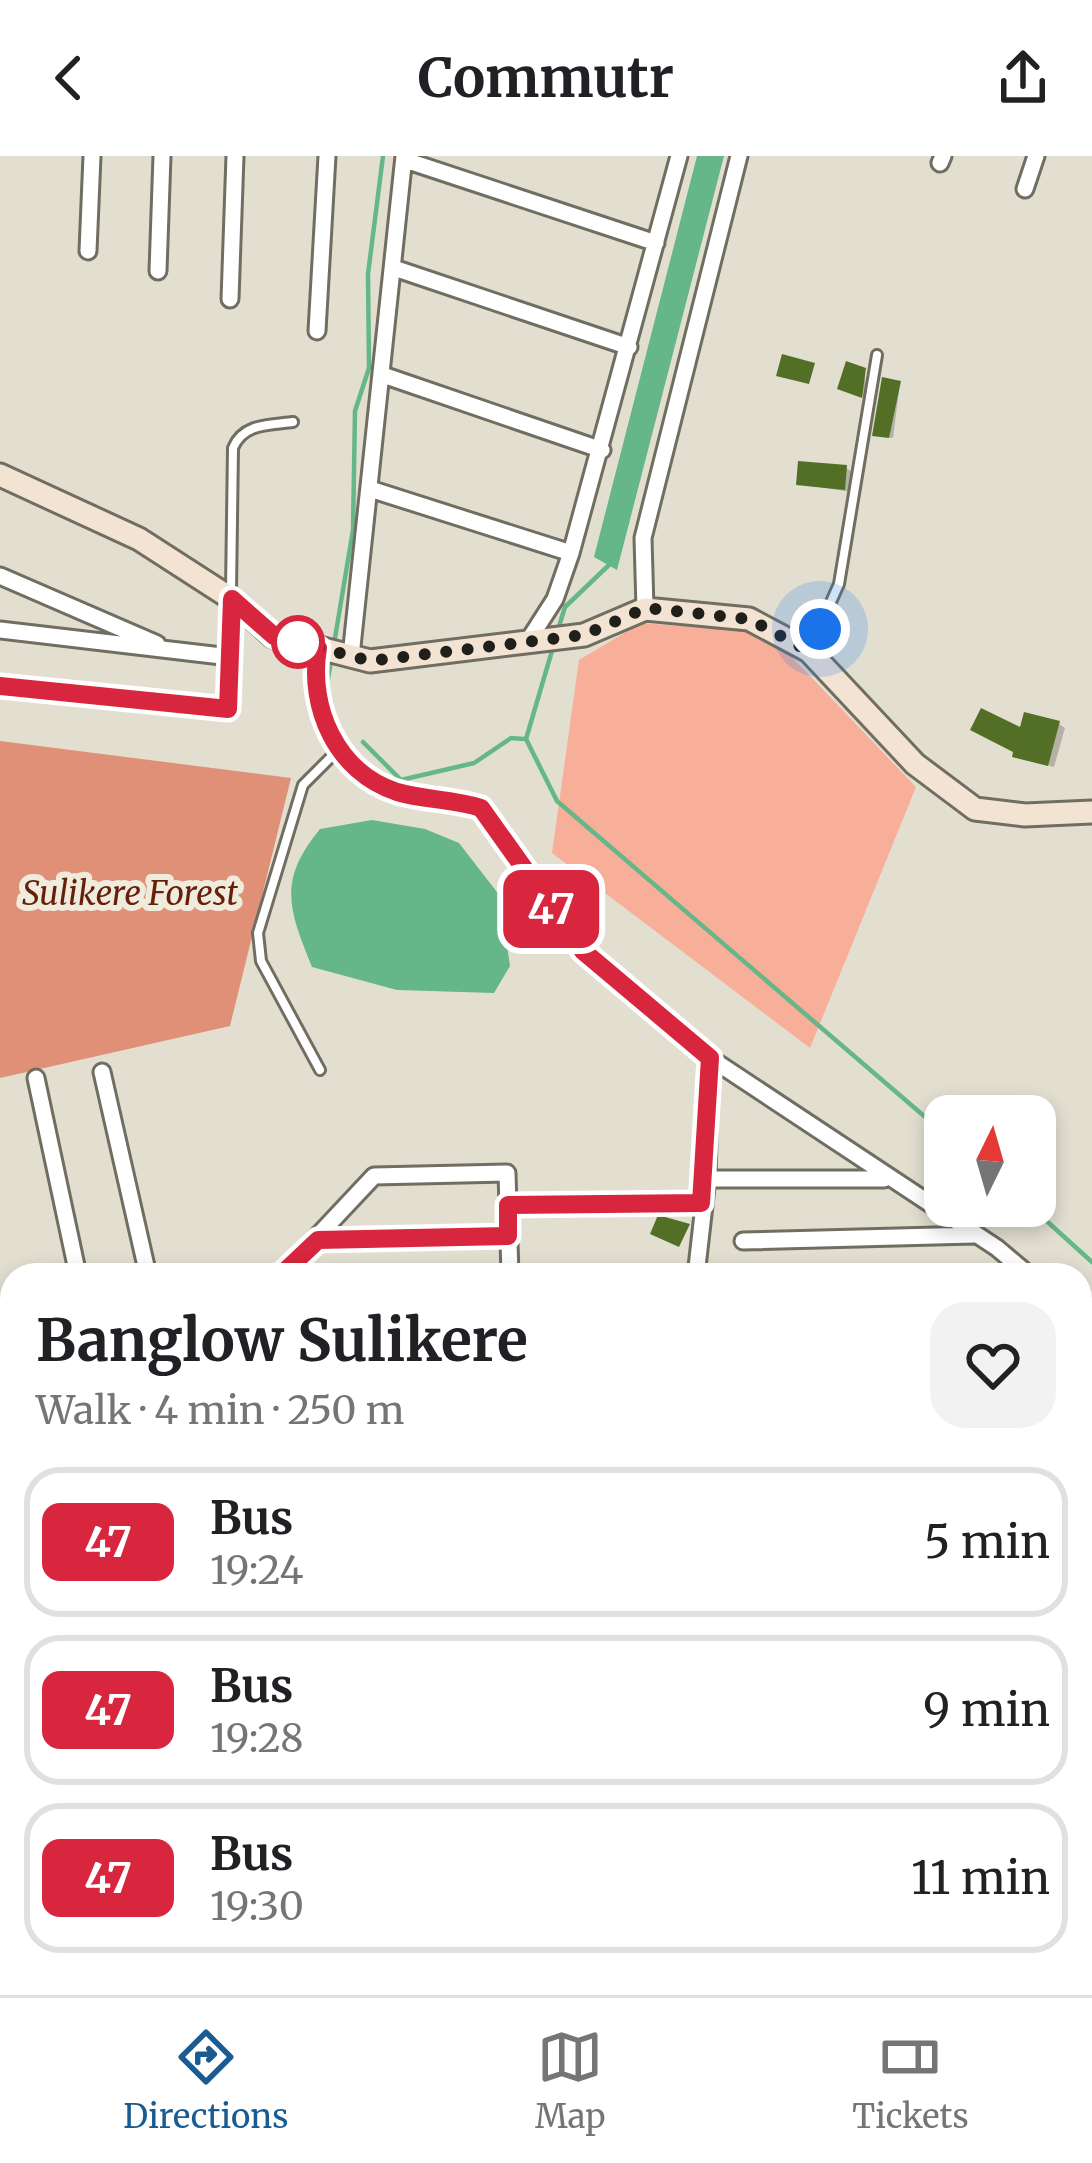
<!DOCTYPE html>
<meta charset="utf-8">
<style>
:root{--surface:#fff;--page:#f2f2f2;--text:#202124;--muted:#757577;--line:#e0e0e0;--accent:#1a5c91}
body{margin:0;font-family:Merriweather,serif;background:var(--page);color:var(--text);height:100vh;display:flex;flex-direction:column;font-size:45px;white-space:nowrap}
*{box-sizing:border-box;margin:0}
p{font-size:39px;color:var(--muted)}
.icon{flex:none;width:66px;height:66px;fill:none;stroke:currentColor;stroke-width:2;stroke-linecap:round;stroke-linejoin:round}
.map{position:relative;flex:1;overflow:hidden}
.drawer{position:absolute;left:0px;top:1107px;width:1092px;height:732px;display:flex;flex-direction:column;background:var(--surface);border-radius:36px 36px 0 0;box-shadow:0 6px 18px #0003}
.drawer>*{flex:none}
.badge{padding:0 24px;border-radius:18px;font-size:42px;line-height:78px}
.needle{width:78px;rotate:5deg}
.tools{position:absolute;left:924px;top:939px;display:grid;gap:24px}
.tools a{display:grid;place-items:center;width:132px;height:132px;border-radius:24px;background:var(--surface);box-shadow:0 6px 18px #0003;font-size:60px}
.you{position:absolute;width:60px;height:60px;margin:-30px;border:9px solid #fff;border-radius:50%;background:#1a73e8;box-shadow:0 0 0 18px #1a73e833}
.map>.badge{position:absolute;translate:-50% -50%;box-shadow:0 0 0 6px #fff}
.round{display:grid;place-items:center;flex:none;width:126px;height:126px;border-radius:36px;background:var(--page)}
.overview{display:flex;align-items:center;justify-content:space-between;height:204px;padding:0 36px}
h1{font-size:57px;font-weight:700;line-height:90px}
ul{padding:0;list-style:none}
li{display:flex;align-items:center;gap:36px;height:150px;margin:0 24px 18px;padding:0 12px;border:6px solid var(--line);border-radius:36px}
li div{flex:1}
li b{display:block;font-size:45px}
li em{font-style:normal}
li .badge{min-width:132px;font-weight:700;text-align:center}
header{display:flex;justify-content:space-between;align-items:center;height:156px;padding:0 36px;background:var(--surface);font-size:54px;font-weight:700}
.tab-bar{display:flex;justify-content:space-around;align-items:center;height:168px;border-top:3px solid var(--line);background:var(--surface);font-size:33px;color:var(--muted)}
.tab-bar a{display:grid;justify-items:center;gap:6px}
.tab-bar .active{color:var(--accent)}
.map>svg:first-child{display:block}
</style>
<header><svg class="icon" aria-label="back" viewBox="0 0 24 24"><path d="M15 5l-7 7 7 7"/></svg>Commutr<svg class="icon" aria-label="share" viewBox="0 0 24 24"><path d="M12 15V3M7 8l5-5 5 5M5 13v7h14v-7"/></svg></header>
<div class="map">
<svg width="1092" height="1839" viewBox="0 0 1092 1839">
<rect width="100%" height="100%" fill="#e2dfd1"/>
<!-- built -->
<path fill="#d7d3bf" d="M0,1796L12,1801V1827H75L103,1839H0Z
M142,1827H541L577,1839H137Z"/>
<!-- green -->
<path fill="#f8af9a" d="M641,467L744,475L791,500L916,631L810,892L552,697L579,504Z"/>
<!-- forest -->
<path fill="#e19078" d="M0,585L291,622L230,870L0,922Z"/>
<!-- water -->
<path fill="#65b688" d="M697,0H724L617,414L594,401Z
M372,664L425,673L459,687L500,740L510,810L494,837L397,834L312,811C289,754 277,725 320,673Z"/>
<!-- shadow -->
<path fill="#0003" d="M865,215V241L844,234Z
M900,227L893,282L879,280Z
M846,312L853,316L851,336L799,328Z
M1059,568L1065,572L1054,611L1021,603V576Z"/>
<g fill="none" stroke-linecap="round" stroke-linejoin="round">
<!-- stream -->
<path stroke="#65b688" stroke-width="4.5" d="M557,477L565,451L610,408
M334,488L353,374L355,255L369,212L368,118L383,0
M554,488L526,583L557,645L945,978
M327,528L331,505
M363,586L401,624L474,607L511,582L524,583
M1030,1050L1092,1106"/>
</g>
<!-- building -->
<path fill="#536f25" d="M782,198L815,207L809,228L776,220Z
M846,205L866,212L862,242L837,233Z
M882,221L901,225L889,282L872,280Z
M798,305L847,309L845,334L796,329Z
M981,552L1020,571L1024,556L1060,565L1048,610L1012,601L1013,596L970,574Z
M658,1059L690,1068L679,1091L650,1078Z"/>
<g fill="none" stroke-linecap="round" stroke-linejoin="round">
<defs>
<path id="lane" d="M231,435L233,292C243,267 270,269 293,266
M810,493L839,428L877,199
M320,914L261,805L258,777L303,629L338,594
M1080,1738L1092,1731"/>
<path id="street" d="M405,4L656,87
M940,7L943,0
M1025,33L1036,0
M88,95L92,0
M394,112L629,191
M158,115L162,0
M230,143L235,0
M317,175L327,0
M383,219L602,294
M370,333L571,397L679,0
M0,420L157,488
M645,453L643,382L739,0
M0,474L230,501
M530,482L555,443L571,397
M318,492C308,551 337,616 397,635C424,644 454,643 481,652L583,795L710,902L997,1092L1029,1119
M351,500L404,0
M0,531L228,553L232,443
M102,916L148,1119
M36,922L78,1119
M707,1023H884
M508,1049L701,1047
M318,1084L508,1080
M743,1085L974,1079
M697,1111L707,1023L710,902
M281,1119L374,1020L507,1017L510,1119
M1080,1162L1092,1172
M1080,1197H1092
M1080,1265H1092
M0,1297L12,1294
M1080,1333H1092
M1080,1378H1092
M1080,1440H1092
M1080,1497H1092
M1080,1564H1092
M1080,1622H1092
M872,1827L902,1839
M930,1827V1839"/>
<path id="secondary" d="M0,319L139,383L232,443L273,480L370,505L584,479L645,453L749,463L809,495L915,608L975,653L1025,659L1092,656"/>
</defs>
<!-- lane casing -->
<use href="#lane" stroke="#706d61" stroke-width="14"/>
<!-- street casing -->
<use href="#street" stroke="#706d61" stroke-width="21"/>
<!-- secondary casing -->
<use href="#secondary" stroke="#706d61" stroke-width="27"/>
<!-- lane -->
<use href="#lane" stroke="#fff" stroke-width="8"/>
<!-- street -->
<use href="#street" stroke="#fff" stroke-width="15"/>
<!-- secondary -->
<use href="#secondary" stroke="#f3e3d3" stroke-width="21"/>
</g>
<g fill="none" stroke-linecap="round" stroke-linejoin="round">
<defs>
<path id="line" d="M0,530L228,553L232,443L274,480L318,492C308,551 336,616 397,636C424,644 454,643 481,652L583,795L710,902L701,1047L508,1049V1080L318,1084L281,1119"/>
</defs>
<!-- line casing -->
<use href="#line" stroke="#fff" stroke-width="27"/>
<!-- line -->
<use href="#line" stroke="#d7263d" stroke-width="18"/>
<!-- walk -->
<path stroke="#201f1a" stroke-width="12" stroke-dasharray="0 21.6" d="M298,486L370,505L584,479L646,452L749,463L809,495L820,473"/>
</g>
<!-- markers -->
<circle fill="#fff" stroke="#d7263d" stroke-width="6" cx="298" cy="486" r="24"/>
<g text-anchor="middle" stroke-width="12" stroke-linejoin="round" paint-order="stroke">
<!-- park labels -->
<g font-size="33" font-style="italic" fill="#681f09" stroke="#efecde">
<text x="130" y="749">Sulikere Forest</text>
</g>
</g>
</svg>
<div class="tools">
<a><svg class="needle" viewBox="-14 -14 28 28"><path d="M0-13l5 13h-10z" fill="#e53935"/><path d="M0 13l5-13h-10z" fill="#757577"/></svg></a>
</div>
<div class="you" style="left:820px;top:473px"></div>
<b class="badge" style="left:551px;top:753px;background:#d7263d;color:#fff">47</b>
<section class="drawer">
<div class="overview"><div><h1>Banglow Sulikere</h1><p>Walk · 4 min · 250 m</p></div><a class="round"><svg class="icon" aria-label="heart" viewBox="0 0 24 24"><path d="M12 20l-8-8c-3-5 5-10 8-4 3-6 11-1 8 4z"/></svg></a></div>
<ul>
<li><span class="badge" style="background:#d7263d;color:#fff">47</span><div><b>Bus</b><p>19:24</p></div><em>5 min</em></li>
<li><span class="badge" style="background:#d7263d;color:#fff">47</span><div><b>Bus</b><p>19:28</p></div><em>9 min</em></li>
<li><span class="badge" style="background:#d7263d;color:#fff">47</span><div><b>Bus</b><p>19:30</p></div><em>11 min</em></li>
</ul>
</section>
</div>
<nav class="tab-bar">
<a class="active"><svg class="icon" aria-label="directions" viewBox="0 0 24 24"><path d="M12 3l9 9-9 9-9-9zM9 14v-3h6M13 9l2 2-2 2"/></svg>Directions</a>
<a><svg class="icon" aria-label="map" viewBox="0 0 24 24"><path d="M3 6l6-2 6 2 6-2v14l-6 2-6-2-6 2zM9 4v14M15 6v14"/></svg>Map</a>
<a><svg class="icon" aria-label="tickets" viewBox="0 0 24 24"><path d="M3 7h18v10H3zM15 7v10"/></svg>Tickets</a>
</nav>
